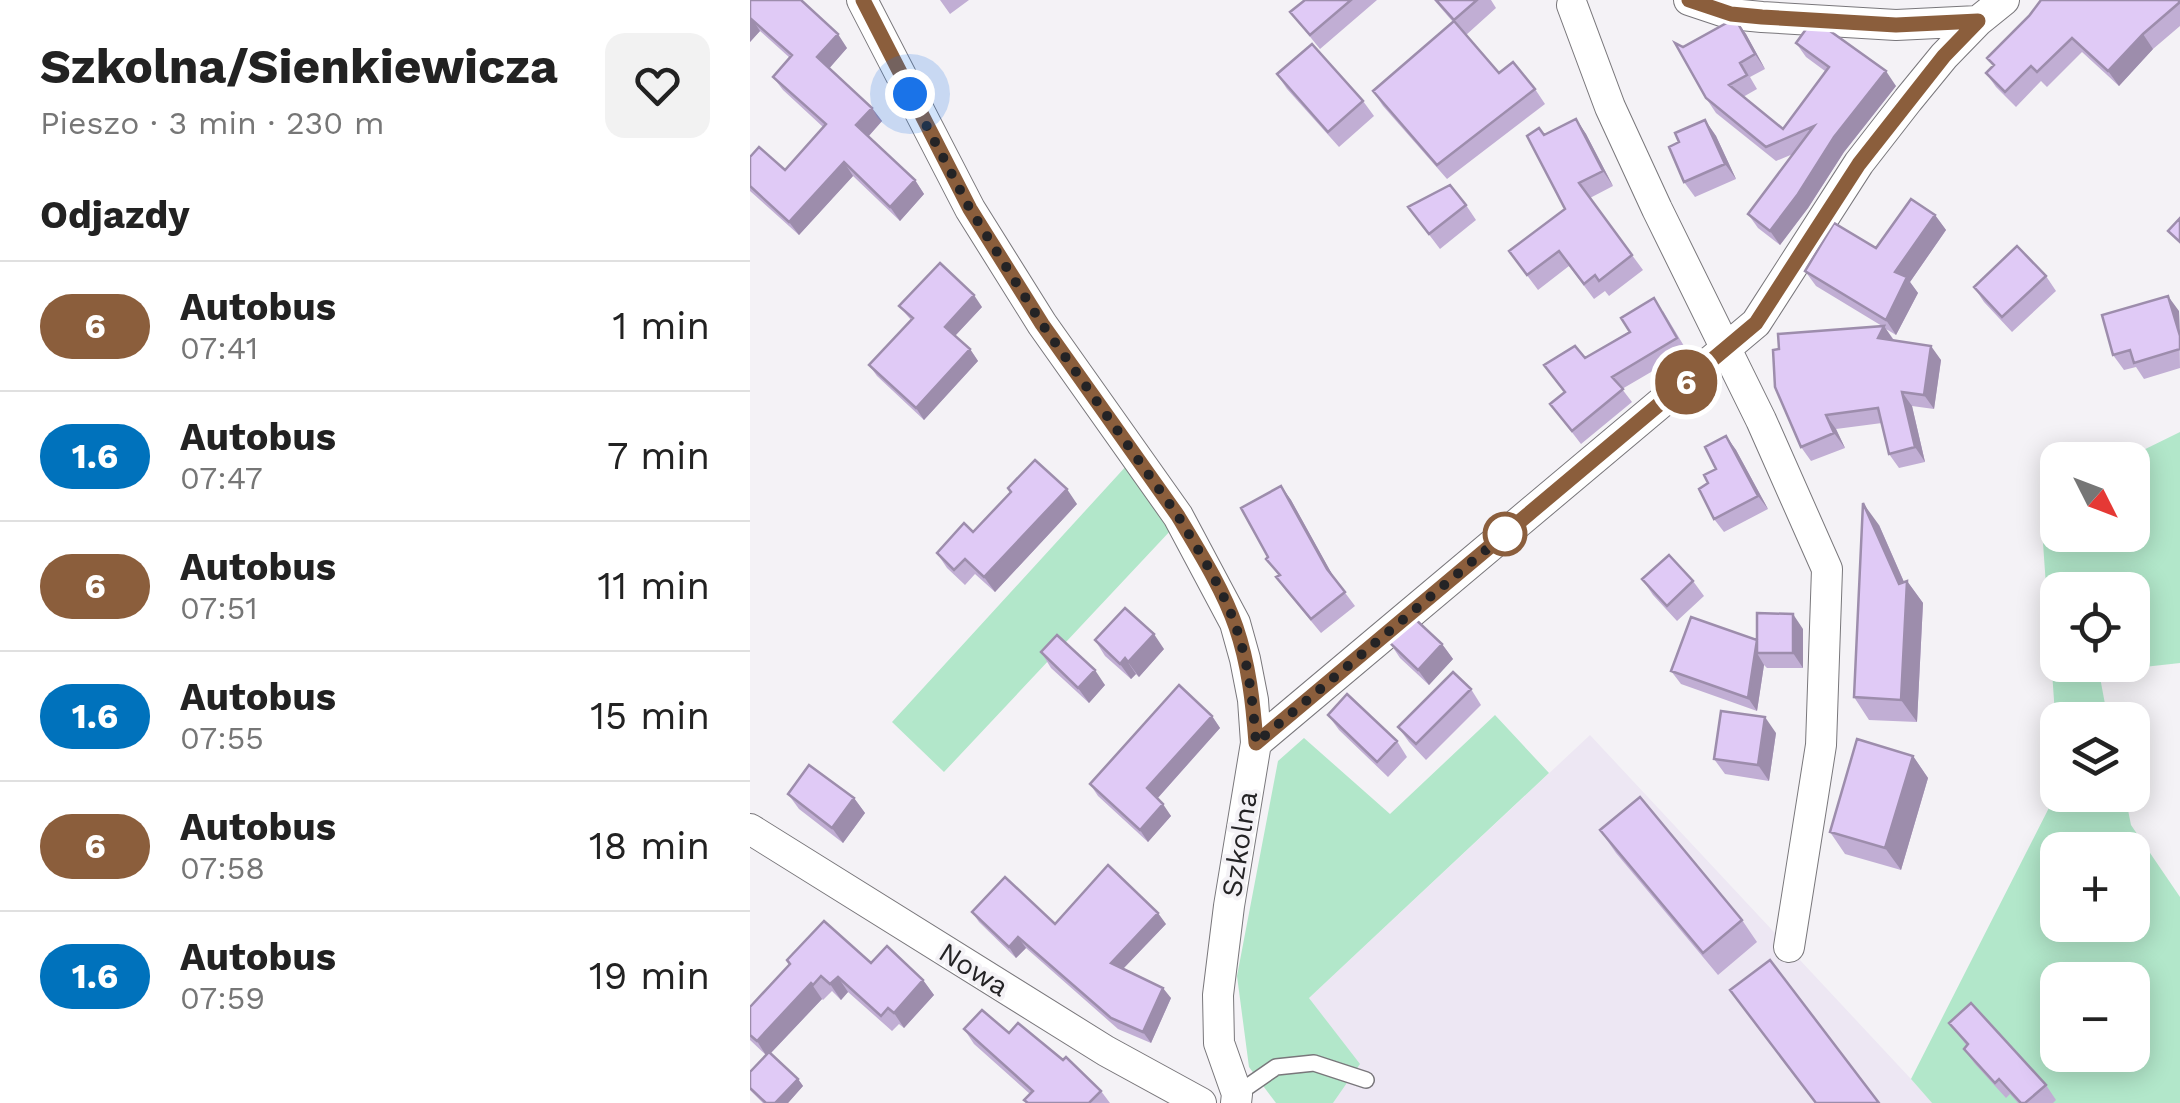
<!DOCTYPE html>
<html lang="pl">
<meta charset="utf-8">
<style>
:root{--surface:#fff;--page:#f2f2f2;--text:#222;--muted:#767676;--line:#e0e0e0}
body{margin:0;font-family:"Work Sans",sans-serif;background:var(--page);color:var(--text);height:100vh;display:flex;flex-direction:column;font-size:38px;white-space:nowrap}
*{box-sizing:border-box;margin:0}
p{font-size:32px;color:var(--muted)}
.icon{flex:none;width:55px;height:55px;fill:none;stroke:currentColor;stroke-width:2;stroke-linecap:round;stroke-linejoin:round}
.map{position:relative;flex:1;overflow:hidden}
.panel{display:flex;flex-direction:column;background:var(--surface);width:750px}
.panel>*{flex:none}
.badge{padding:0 20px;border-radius:32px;font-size:35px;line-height:65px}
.needle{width:65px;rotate:132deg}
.tools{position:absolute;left:1290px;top:442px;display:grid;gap:20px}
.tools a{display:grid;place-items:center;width:110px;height:110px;border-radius:20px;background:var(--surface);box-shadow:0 5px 25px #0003;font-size:50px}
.you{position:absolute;width:50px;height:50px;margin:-25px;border:8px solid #fff;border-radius:50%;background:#1a73e8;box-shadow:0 0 0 15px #1a73e833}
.map>.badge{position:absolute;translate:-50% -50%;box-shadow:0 0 0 5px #fff}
h2{padding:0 40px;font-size:38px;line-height:90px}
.round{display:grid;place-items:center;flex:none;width:105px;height:105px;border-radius:20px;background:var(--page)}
.overview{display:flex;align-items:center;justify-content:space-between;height:170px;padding:0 40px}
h1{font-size:48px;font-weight:700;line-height:75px}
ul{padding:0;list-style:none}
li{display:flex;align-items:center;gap:30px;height:130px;padding:0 40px;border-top:2px solid var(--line)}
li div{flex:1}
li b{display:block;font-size:38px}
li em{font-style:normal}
li .badge{min-width:110px;font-weight:700;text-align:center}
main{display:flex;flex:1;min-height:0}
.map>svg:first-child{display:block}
</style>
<main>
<section class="panel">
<div class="overview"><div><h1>Szkolna/Sienkiewicza</h1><p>Pieszo · 3 min · 230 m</p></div><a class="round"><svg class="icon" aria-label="heart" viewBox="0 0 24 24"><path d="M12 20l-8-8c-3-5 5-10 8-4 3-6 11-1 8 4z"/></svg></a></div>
<h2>Odjazdy</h2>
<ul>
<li><span class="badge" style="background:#8b5e3c;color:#fff">6</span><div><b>Autobus</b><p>07:41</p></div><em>1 min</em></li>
<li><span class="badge" style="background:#0072bc;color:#fff">1.6</span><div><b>Autobus</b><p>07:47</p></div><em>7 min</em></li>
<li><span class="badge" style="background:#8b5e3c;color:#fff">6</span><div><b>Autobus</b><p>07:51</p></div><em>11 min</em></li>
<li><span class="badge" style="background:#0072bc;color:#fff">1.6</span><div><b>Autobus</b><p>07:55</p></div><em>15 min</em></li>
<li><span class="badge" style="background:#8b5e3c;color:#fff">6</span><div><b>Autobus</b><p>07:58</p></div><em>18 min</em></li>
<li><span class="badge" style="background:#0072bc;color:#fff">1.6</span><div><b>Autobus</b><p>07:59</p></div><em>19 min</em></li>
</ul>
</section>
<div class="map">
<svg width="1430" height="1103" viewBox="0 0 1430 1103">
<rect width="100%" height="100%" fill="#f4f2f6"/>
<!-- built -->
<path fill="#ede7f3" d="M840,735L1161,1079L1182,1103H583L609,1064L559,998Z"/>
<!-- green -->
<path fill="#b2e7ca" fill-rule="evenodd" d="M1430,432V663L1349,672L1358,720H1308L1307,743L1290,500L1307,492L1308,535H1382V460H1373ZM1308,590H1382V665H1308Z
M378,464L422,529L194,772L142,722Z
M745,715L799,773L559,998L610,1064L583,1103H526L499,1067L487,976L528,761L554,738L640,814Z
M1307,792L1308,795H1375L1381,825L1430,897V1103H1182L1161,1079ZM1308,850H1382V925H1308ZM1308,980H1382V1055H1308Z"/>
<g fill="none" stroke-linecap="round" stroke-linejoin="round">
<defs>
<path id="lane" d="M487,1094L526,1067L564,1063L616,1080"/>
<path id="street" d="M112,0L220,209L292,324L428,516L485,623L495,659L503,700L506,743L479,906L468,995L469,1043L487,1094L486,1103
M939,0L981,14L1012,17L1146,25L1228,21
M822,5L860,107L907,209L1011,420L1077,569L1071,745L1039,947
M506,743L1006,323L1109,163L1158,100L1194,56L1228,21L1254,0
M0,829L356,1051L451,1103"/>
</defs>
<!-- lane casing -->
<use href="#lane" stroke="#79777b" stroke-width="18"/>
<!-- street casing -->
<use href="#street" stroke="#79777b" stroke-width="32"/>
<!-- lane -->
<use href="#lane" stroke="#fff" stroke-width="15"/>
<!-- street -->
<use href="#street" stroke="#fff" stroke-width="30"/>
</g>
<!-- wall -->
<path fill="#c1aed4" d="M0,0L97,48L79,68L122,108L132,121L118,137L165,180L174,194L150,221L103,176L49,235L0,191V157L35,170L73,127L33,90L23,77L40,58L10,31L0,42Z
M190,0H219L200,14Z
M555,0H627L570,49L540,12Z
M684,0H741L746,8L716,35L749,73L785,89L795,104L697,179L633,106L623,91L703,22Z
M1430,2V26L1403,49L1369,86L1332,52L1297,87L1291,81L1266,107L1246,87L1236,73L1243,66L1237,58Z
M986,20L996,34L1015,69L1000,77L1007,89L993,97L1033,129L1075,71L1056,57L1046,43L1146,86L1094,152L1058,208L1030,245L1008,228L998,214L1043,154L1026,161L966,113L956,98L933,47Z
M527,74L613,101L624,116L589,147L537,89Z
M826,119L836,134L863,186L840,198L893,270L859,296L855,291L844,299L819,266L788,290L759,251L815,209L794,135Z
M955,120L966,136L986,179L945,197L934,182L929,142Z
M716,205L726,220L690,249L658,207Z
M1185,215L1196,230L1160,282L1168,293L1146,335L1136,329L1144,340L1191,360L1184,409L1162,406L1175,462L1149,468L1139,454L1132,423L1086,429L1095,448L1061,461L1051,447L1029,349L1132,326L1066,286L1055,271L1126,248Z
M1296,276L1306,291L1262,332L1234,302L1224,287Z
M149,306L232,307L205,336L220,349L228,361L174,420L127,376L119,365L161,320Z
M913,311L937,351L872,389L882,402L831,444L800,404L814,393L835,358Z
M1429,311L1430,368L1394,379L1386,367L1374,370L1363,355Z
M976,436L986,450L1018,509L974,532L964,519L958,483L966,469Z
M531,486L541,500L584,578L605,606L571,633L536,591L526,577L529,576L516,559L518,557Z
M258,488L327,504L245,592L225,574L215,585L197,568L187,553L223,532L261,492Z
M1129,525L1154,582L1157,581L1173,603L1167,722L1119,720L1104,697Z
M892,579L943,581L954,596L927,621L903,595Z
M1053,629V668H1017L1014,665L1007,711L931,684L921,671L1007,640Z
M345,640L414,649L389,677L386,674L381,679L355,656Z
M640,643L692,644L703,659L679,685L650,658Z
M291,652L355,685L339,703L301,668Z
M721,689L731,705L676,760L659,742L648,727Z
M578,715L647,741L657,757L638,777L589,730Z
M462,716L470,728L407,799L421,816L398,842L348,796L340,784Z
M1026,733L1019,781L975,774L964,759Z
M1163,756L1178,778L1151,870L1095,854L1080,832Z
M38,794L104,798L115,813L93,843L49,809Z
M850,830L992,920L1007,942L968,975L866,853Z
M222,912L305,924H416L373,969L421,998L401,1043L368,1029L276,948L266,958L229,922Z
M37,960L121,963L173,980L184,995L154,1028L149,1024L142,1031L98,992L91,1000L82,991L73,1000L72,999L21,1053L48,1079L53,1086L38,1103H13L0,1090V1072L16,1055L0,1040V1007L40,965Z
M980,990L1129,1103H1065Z
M1199,1023L1296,1085L1306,1100L1303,1103H1268L1260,1094L1256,1098L1225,1064L1214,1049L1217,1046Z
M214,1029L259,1033L351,1091L360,1103H276L274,1100L280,1094L224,1044Z"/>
<!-- shaded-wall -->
<path fill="#9d8dac" d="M1,17L10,31L0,42V18Z
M986,20L996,34L1015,69L1005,54Z
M88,34L97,48L77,71L67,57Z
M1393,34L1403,49L1369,86L1358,71Z
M1136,71L1146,86L1094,152L1058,208L1030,245L1020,231L1084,137Z
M122,108L132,121L116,139L106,125Z
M826,119L836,134L863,186L853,171Z
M955,120L966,136L986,179L975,164Z
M94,162L103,176L49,235L39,222Z
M165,180L174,194L150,221L140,207Z
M1185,215L1196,230L1160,282L1168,293L1146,335L1136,320L1145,272Z
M224,295L232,307L203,338L195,327Z
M1418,296L1429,311L1430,336Z
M1134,326L1144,341L1128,338Z
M1181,346L1191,360L1184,409L1174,395Z
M220,349L228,361L174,420L166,408Z
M1152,392L1162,406L1175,462L1165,447Z
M1076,415L1086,429L1095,448L1084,433Z
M976,436L986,450L1018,509L1008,496Z
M531,486L541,500L587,583L577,569Z
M317,489L327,504L245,592L234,577Z
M1113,503L1129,525L1157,589V581L1173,603L1167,722L1151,700L1149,584Z
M1043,614L1053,629V668L1043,653Z
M404,634L414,649L389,677L378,662Z
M1007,640V653L1014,665L1007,711L998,698Z
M692,644L703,659L679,685L668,670Z
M375,658L386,674L381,679L370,664Z
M345,670L355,685L339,703L328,688Z
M462,716L470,728L405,801L397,788Z
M1015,717L1026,733L1019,781L1008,765Z
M1163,756L1178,778L1151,870L1135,848Z
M104,798L115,813L93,843L82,828Z
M413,804L421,816L398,842L390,830Z
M408,913L416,924L368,974L361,963Z
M268,937L276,948L266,958L259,947Z
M88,977L98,992L91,1000L80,984Z
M173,980L184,995L154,1028L144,1013Z
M61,983L72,999L17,1057L7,1041Z
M413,988L421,998L401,1043L393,1032Z
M48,1079L53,1086L38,1103H25Z"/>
<!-- building -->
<path fill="#e0caf6" stroke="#9d8dac" stroke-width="2.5" d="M0,0H51L88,34L67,57L122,108L106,125L165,180L140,207L94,162L39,222L0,186V157L9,147L35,170L76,124L23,77L42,55L0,18Z
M555,0H601L560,35L540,12Z
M686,0H727L704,20Z
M1291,0H1428L1430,2L1393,34L1358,71L1322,38L1287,72L1281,66L1255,92L1236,73L1244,65L1237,58L1279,16Z
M982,20H986L1005,54L990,63L997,75L979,85L1033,129L1079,67L1046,43L1059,25L1073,26L1136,71L1084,137L1048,194L1020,231L998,214L1064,126L1016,147L956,98L925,43L933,47Z
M704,21L749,73L763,62L785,89L687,165L623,91Z
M562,44L613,101L578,132L527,74Z
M826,119L853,171L829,183L882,255L849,281L845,275L834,284L809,251L777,275L759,251L815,209L777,136L789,128L794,135Z
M955,120L975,164L934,182L919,147L929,142L925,133Z
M700,185L716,205L679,234L658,207Z
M1161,199L1185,215L1145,272L1157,277L1136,320L1055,271L1084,223L1126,248Z
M1430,218V242L1418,231Z
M1267,246L1296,276L1252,317L1224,287Z
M190,263L224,295L195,327L220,349L166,408L119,365L163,318L149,306Z
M1418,296L1430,336V349L1384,363L1380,350L1363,355L1352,315Z
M904,298L927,338L862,377L873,389L822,431L800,404L815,392L794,365L825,346L835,358L880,332L871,318Z
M1134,326L1128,338L1181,346L1174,395L1152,392L1165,447L1139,454L1128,408L1076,415L1084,433L1051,447L1025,387L1023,350L1029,349L1028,334Z
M976,436L1008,496L964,519L949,489L958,483L954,475L966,469L955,447Z
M285,460L317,489L234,577L215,559L204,570L187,553L214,523L223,532L261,492L258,488Z
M531,486L577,569L595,592L561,619L526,577L530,575L516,559L518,557L491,508Z
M1113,503L1149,584L1157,581L1151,700L1104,697Z
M919,555L943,581L917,606L892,579Z
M375,608L404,634L378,662L375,658L370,664L345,640Z
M1007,613L1043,614V653H1007Z
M941,617L1007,640L998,698L921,671Z
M664,618L692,644L668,670L640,643Z
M307,635L345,670L328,688L291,652Z
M703,672L721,689L666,744L648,727Z
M429,685L462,716L397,788L413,804L390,830L340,784Z
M597,694L647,741L627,762L578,715Z
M971,711L1015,717L1008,765L964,759Z
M1107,739L1163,756L1135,848L1080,832Z
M59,765L104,798L82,828L38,794Z
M890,797L992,920L953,953L850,830Z
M358,865L408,913L361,963L413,988L393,1032L361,1018L268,937L259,947L222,912L255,877L305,924Z
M74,921L121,963L137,946L173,980L144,1013L138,1008L131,1016L88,977L80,984L71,976L63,985L61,983L7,1041L0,1035V1007L40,964L37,960Z
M1020,960L1129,1103H1066L980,990Z
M1221,1003L1296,1085L1275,1103H1271L1249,1079L1245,1083L1214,1049L1218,1044L1199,1023Z
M232,1010L259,1033L268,1023L313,1060L316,1057L351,1091L339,1103H278L274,1100L283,1091L214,1029Z
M19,1052L48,1079L25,1103H16L0,1088V1072Z"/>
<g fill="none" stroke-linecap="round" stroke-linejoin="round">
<defs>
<path id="line" d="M113,0L220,209L292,324L428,516C449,551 473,589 486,627C499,665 503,703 506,743L1006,323L1109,164L1194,56L1228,21L1146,25L1012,17L981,14L939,0"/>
</defs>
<!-- line casing -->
<use href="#line" stroke="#fff" stroke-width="22"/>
<!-- line -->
<use href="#line" stroke="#8b5e3c" stroke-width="15"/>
<!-- walk -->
<path stroke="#242325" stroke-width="10" stroke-dasharray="0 18" d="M160,94L220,209L292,324L428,516C449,551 473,589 486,627C499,665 503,703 506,743L755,534"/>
</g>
<!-- markers -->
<circle fill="#fff" stroke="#8b5e3c" stroke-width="5" cx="755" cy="534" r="20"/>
<g text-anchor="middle" stroke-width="8" stroke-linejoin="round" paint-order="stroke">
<!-- street labels -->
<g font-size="28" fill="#242325" stroke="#f4f2f6">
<text transform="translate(489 844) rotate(-81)" y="10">Szkolna</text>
<text transform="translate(224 969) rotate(32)" y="10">Nowa</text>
</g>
</g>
</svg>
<div class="tools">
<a><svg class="needle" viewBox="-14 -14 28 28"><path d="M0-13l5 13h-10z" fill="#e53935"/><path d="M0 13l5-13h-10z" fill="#767676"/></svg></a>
<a><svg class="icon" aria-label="locate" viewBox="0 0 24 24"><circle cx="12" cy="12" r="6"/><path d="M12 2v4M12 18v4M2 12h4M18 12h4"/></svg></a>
<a><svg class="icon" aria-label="layers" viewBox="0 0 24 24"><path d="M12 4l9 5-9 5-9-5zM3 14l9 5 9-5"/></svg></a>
<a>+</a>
<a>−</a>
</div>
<div class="you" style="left:160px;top:94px"></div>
<b class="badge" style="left:936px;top:382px;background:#8b5e3c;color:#fff">6</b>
</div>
</main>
